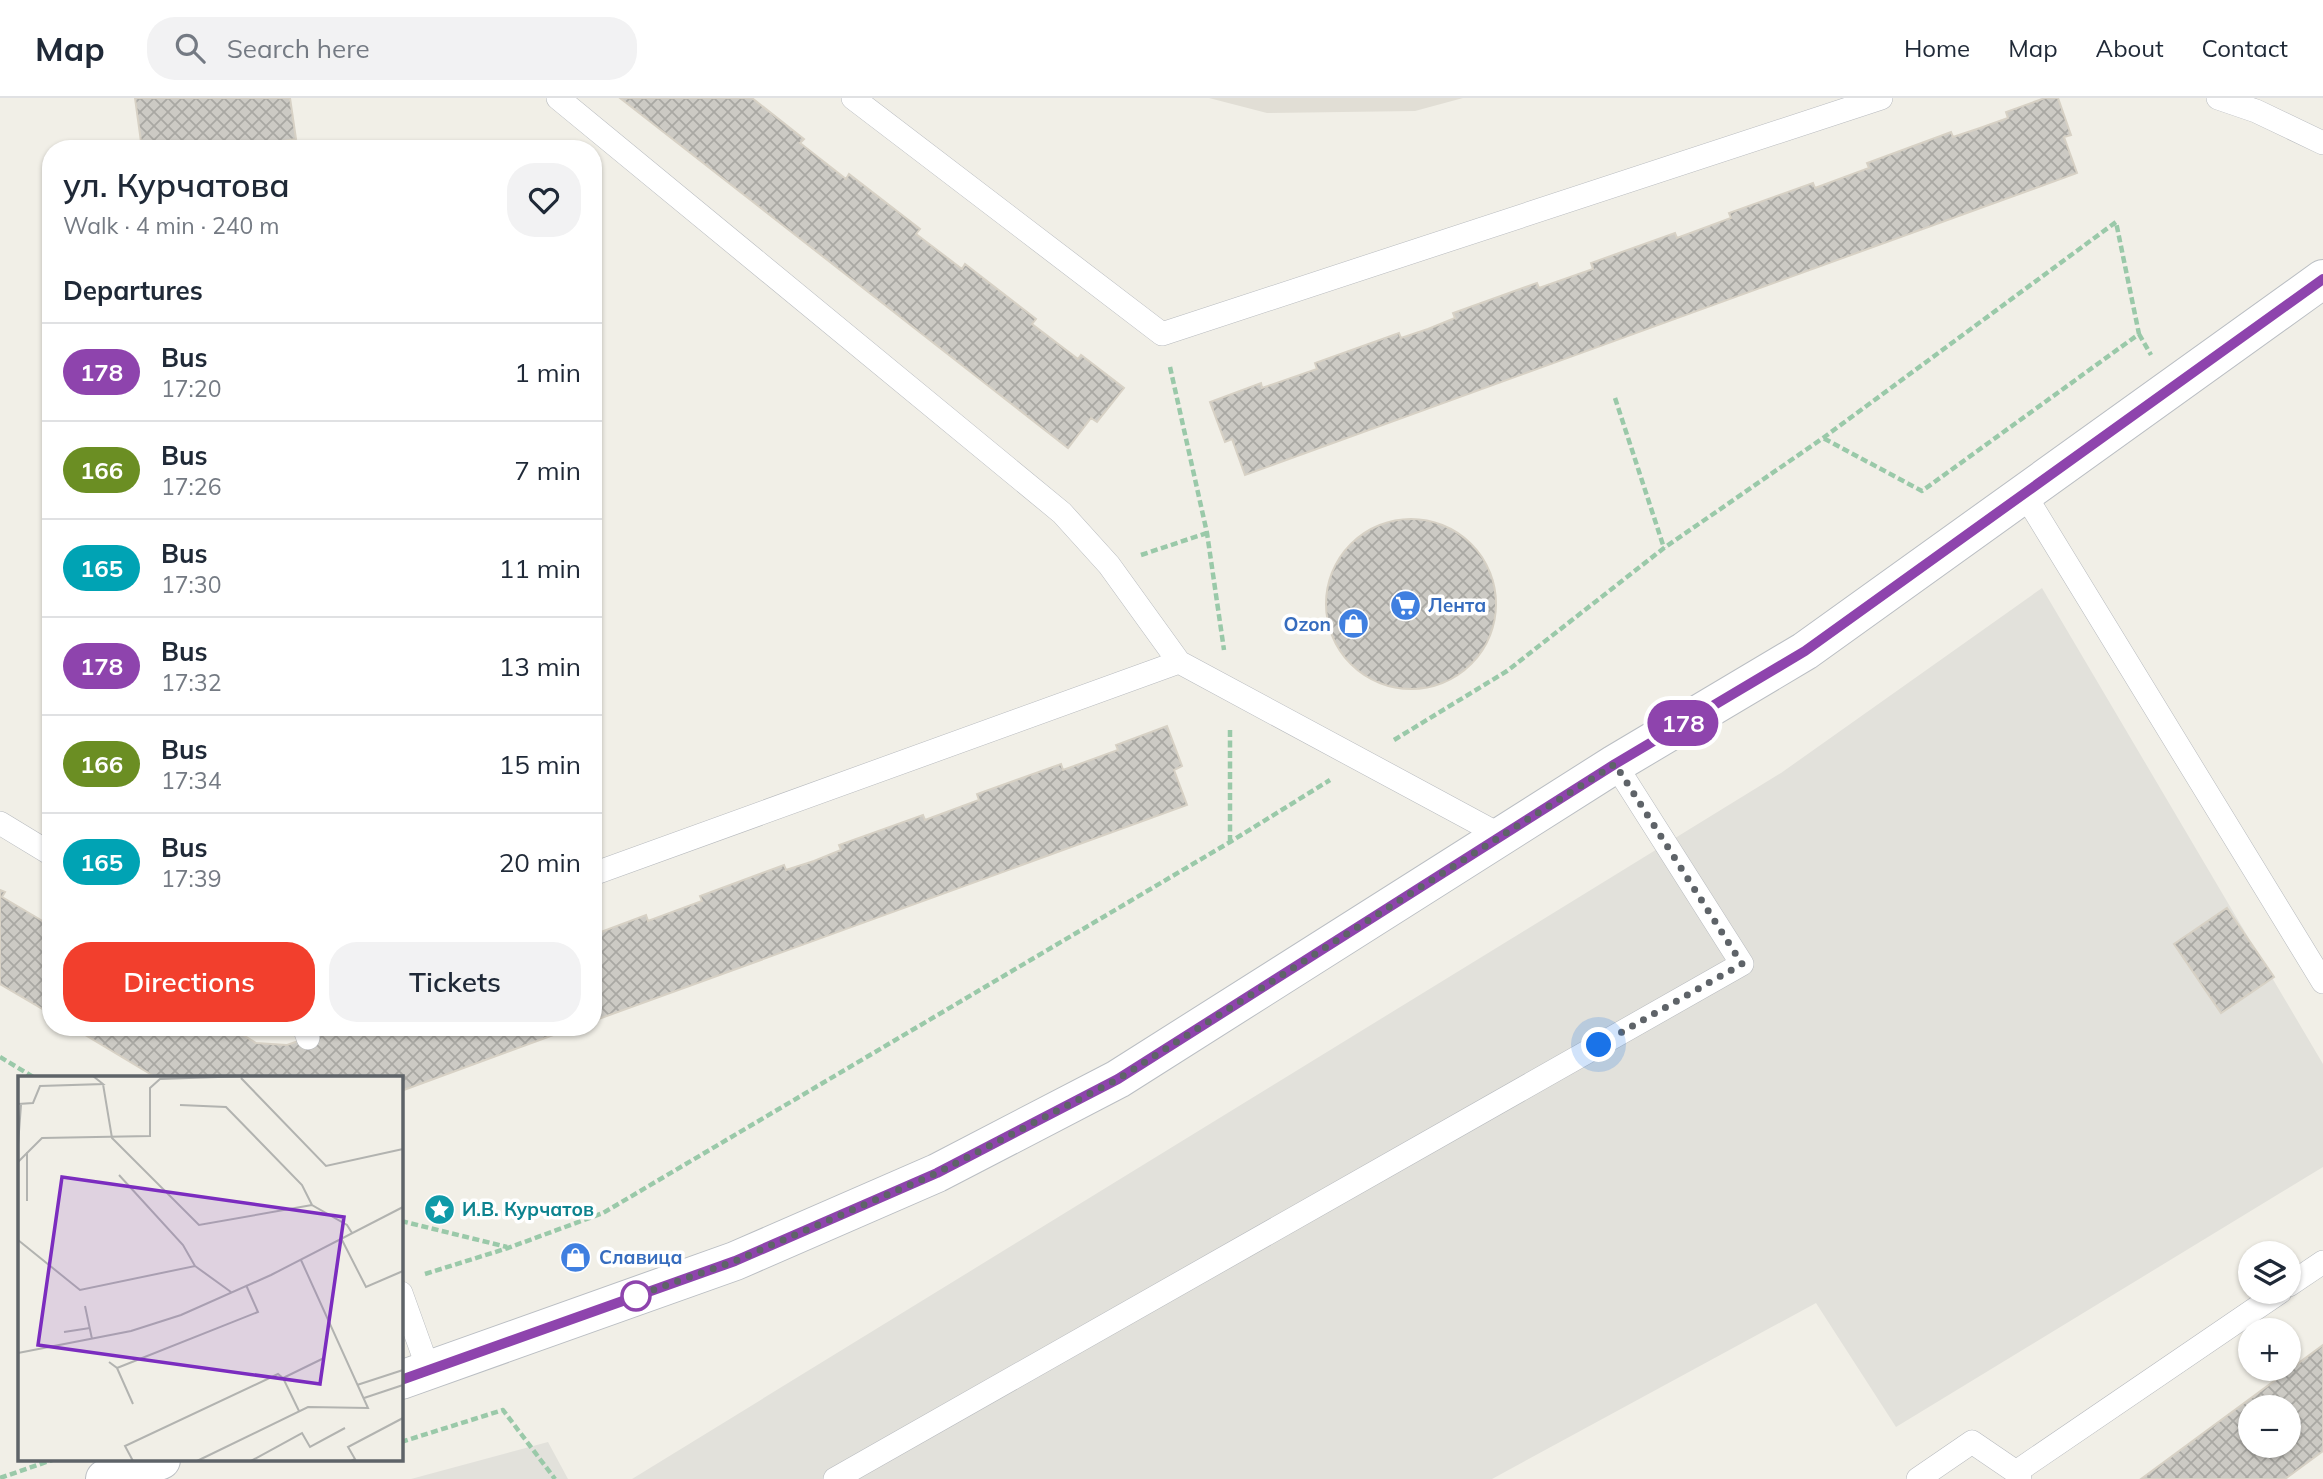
<!DOCTYPE html>
<meta charset="utf-8">
<style>
:root{--surface:#fff;--page:#f2f2f3;--text:#1f2937;--muted:#747a83;--line:#e0e1e3;--accent:#f23f2d}
body{margin:0;font-family:Mulish,sans-serif;background:var(--page);color:var(--text);height:100vh;display:flex;flex-direction:column;font-size:26px;white-space:nowrap}
*{box-sizing:border-box;margin:0}
p{font-size:23px;color:var(--muted)}
.icon{flex:none;width:38px;height:38px;fill:none;stroke:currentColor;stroke-width:2;stroke-linecap:round;stroke-linejoin:round}
.map{position:relative;flex:1;overflow:hidden}
.panel{position:absolute;left:42px;top:42px;width:560px;height:896px;display:flex;flex-direction:column;background:var(--surface);border-radius:28px;box-shadow:0 2px 5px #0004}
.panel>*{flex:none}
.badge{padding:0 14px;border-radius:23px;font-size:24px;line-height:46px}
.controls{position:absolute;left:2238px;top:1143px;display:grid;gap:14px}
.controls a{display:grid;place-items:center;width:63px;height:63px;border-radius:50%;background:var(--surface);box-shadow:0 2px 5px #0004;font-size:35px}
.you{position:absolute;width:35px;height:35px;margin:-18px;border:5px solid #fff;border-radius:50%;background:#1a73e8;box-shadow:0 0 0 10px #1a73e833}
.map>.badge{position:absolute;translate:-50% -50%;box-shadow:0 0 0 4px #fff}
h2{padding:0 21px;font-size:26px;line-height:63px}
.round{display:grid;place-items:center;flex:none;width:74px;height:74px;border-radius:28px;background:var(--page)}
.headline{display:flex;align-items:center;justify-content:space-between;height:119px;padding:0 21px}
h1{font-size:33px;font-weight:600;line-height:52px}
.primary-button{display:flex;gap:14px;margin-top:auto;padding:14px 21px}
.primary-button a{flex:1;height:80px;border-radius:28px;background:var(--accent);color:#fff;font-size:28px;font-weight:600;line-height:80px;text-align:center}
.primary-button a+a{background:var(--page);color:var(--text)}
ul{padding:0;list-style:none}
li{display:flex;align-items:center;gap:21px;height:98px;padding:0 21px;border-top:2px solid var(--line)}
li div{flex:1}
li b{display:block;font-size:26px}
li em{font-style:normal}
li .badge{min-width:77px;font-weight:700;text-align:center}
header{display:flex;align-items:center;gap:42px;box-sizing:border-box;height:98px;padding:0 35px;background:var(--surface);border-bottom:2px solid var(--line)}
header strong{font-size:33px}
nav{display:flex;gap:38px;margin-inline-start:auto;font-size:24px}
.search{width:490px;height:63px;background:var(--page);display:flex;align-items:center;gap:18px;box-sizing:border-box;padding:0 24px;border-radius:28px;color:var(--muted);font-size:26px}
.map>svg:first-child{display:block}
</style>
<header>
<strong>Map</strong>
<div class="search"><svg class="icon" aria-label="search" viewBox="0 0 24 24"><circle cx="10" cy="10" r="6"/><path d="M15 15l6 6"/></svg>Search here</div>
<nav><a>Home</a><a>Map</a><a>About</a><a>Contact</a></nav>
</header>
<div class="map">
<svg width="2323" height="1381" viewBox="0 0 2323 1381">
<defs>
<pattern id="building-cross-hatch" width="8" height="8" patternUnits="userSpaceOnUse" patternTransform="scale(1.75)"><rect width="8" height="8" fill="#cccac4"/><path d="M0 0l8 8M0 8l8-8" fill="none" stroke="#a9a8a3"/></pattern>
</defs>
<rect width="100%" height="100%" fill="#f1efe7"/>
<!-- industrial -->
<path fill="#e2e1db" d="M2042,490L2323,966V1069L1896,1329L1816,1205L1492,1381H632L1781,675Z
M548,1344L568,1381H411Z"/>
<!-- education -->
<path fill="#e1ded5" d="M1209,0H1463L1415,13L1267,15Z"/>
<!-- building -->
<path fill="url(#building-cross-hatch)" stroke="#d7d1c5" stroke-width="2" fill-rule="evenodd" d="M135,0H290L296,41L229,51H142Z
M620,0H752L804,41L800,45L846,81L849,76L920,131L916,136L962,171L965,166L1036,221L1032,226L1078,261L1081,257L1124,290L1097,324L1091,320L1068,350Z
M2045,0H2058L2071,37L2064,39L2077,75L1245,377L1232,341L1225,344L1210,304L1261,285L1262,290L1317,271L1315,265L1399,235L1401,240L1428,231L1455,220L1453,215L1537,185L1539,190L1593,171L1591,165L1675,135L1677,140L1731,120L1729,115L1813,85L1815,90L1869,70L1867,65L1951,34L1953,39L1980,30L2008,20L2006,14Z
M1326 506a85 85 0 1 1 170 0a85 85 0 1 1-170 0Z
M1167,628L1182,668L1174,672L1187,707L593,923V837L646,817L648,823L702,803L700,798L784,767L786,772L814,763L841,752L839,747L923,717L925,722L979,702L977,696L1061,666L1063,672L1118,652L1116,647Z
M0,792L5,794L2,799L51,828V916L0,886Z
M2227,810L2274,879L2221,915L2174,846Z
M72,929H230L256,945L287,947L338,929H575L401,993V980H157Z
M584,1152L586,1163L569,1166L567,1154Z
M2323,1247V1353L2285,1381H2141ZM2250,1309H2289V1348H2250Z"/>
<g fill="none" stroke-linecap="round" stroke-linejoin="round">
<defs>
<path id="service" d="M558,0L1062,415L1109,467L1179,564
M853,0L1162,236L1881,0
M2218,0L2256,13L2323,45
M2025,397L2323,884
M0,725L51,756
M593,776L1179,564L1502,738
M304,929L308,940
M2289,1187L2323,1164
M401,1195L429,1273
M835,1381L1742,866L1615,666
M1918,1381L1972,1344L2016,1374
M2020,1381L2016,1374L2280,1194"/>
<path id="secondary" d="M401,1282L735,1163L937,1075L1118,981L1615,666L1805,553L2323,181
M105,1381L161,1362"/>
</defs>
<!-- service casing -->
<use href="#service" stroke="#b7babe" stroke-width="24"/>
<!-- secondary casing -->
<use href="#secondary" stroke="#babec3" stroke-width="40"/>
<!-- path -->
<path stroke="#9ac9a9" stroke-width="4.5" stroke-dasharray="7 3.5" stroke-linecap="butt" d="M2139,236L2151,257
M1170,269L1207,435L1224,552
M1615,300L1664,450
M1141,457L1207,435
M1394,642L1507,573L1664,450L1823,340L2116,124L2139,236L1922,393L1823,340
M1230,744V630
M0,959L35,980
M401,1123L507,1149
M425,1176L508,1150L603,1115L1230,744L1330,682
M401,1344L503,1312L555,1381
M0,1380L52,1362"/>
<!-- service -->
<use href="#service" stroke="#fff" stroke-width="23"/>
<!-- secondary -->
<use href="#secondary" stroke="#fff" stroke-width="38"/>
</g>
<g fill="none" stroke-linecap="round" stroke-linejoin="round">
<defs>
<path id="line" d="M401,1282L735,1163L937,1075L1118,981L1615,666L1805,553L2323,181"/>
</defs>
<!-- line casing -->
<use href="#line" stroke="#fff" stroke-width="16"/>
<!-- line -->
<use href="#line" stroke="#8e44ad" stroke-width="10"/>
<!-- walk -->
<path stroke="#5e6368" stroke-width="7" stroke-dasharray="0 12.6" d="M636,1198L633,1199L735,1163L937,1075L1118,981L1615,666L1742,866L1599,947"/>
</g>
<!-- icons -->
<defs>
<symbol id="supermarket-disc" viewBox="-11 -11 22 22"><circle r="9.5" fill="#3f7fe0" stroke="#fff"/><path d="M-6-5.5h2.5l.6 2H6L4.5 2H-2.5L-4.4-4H-6ZM-1.5 3.2a1.3 1.3 0 1 0 .1 0ZM3 3.2a1.3 1.3 0 1 0 .1 0Z" fill="#fff"/></symbol>
<symbol id="shop-disc" viewBox="-11 -11 22 22"><circle r="9.5" fill="#3f7fe0" stroke="#fff"/><path d="M-5-2.5h2.3a2.7 3.5 0 0 1 5.4 0H5L5.5 6h-11ZM-1.5-2.5h3a1.5 2.3 0 0 0-3 0Z" fill="#fff"/></symbol>
<symbol id="sight-disc" viewBox="-11 -11 22 22"><circle r="9.5" fill="#0f9aa8" stroke="#fff"/><path d="M0-6L1.8-2.2L6-1.7L2.9 1.2L3.7 5.4L0 3.3L-3.7 5.4L-2.9 1.2L-6-1.7L-1.8-2.2Z" fill="#fff"/></symbol>
</defs>
<g fill-rule="evenodd">
<use href="#supermarket-disc" x="1388" y="490" width="35" height="35"/>
<use href="#shop-disc" x="1336" y="508" width="35" height="35"/>
<use href="#sight-disc" x="422" y="1094" width="35" height="35"/>
<use href="#shop-disc" x="558" y="1142" width="35" height="35"/>
</g>
<!-- markers -->
<circle fill="#fff" stroke="#8e44ad" stroke-width="3.5" cx="636" cy="1198" r="14"/>
<g text-anchor="middle" stroke-width="7" stroke-linejoin="round" paint-order="stroke">
<!-- shop labels -->
<g font-size="19" font-weight="bold" fill="#366cbe" stroke="#fff" text-anchor="start">
<text x="1428" y="514">Лента</text>
<text x="1331" y="533" text-anchor="end">Ozon</text>
<text x="599" y="1166">Славица</text>
</g>
<!-- culture labels -->
<g font-size="19" font-weight="bold" fill="#0d838f" stroke="#fff" text-anchor="start">
<text x="462" y="1118">И.В. Курчатов</text>
</g>
</g>
<!-- overview -->
<g transform="translate(18 978)">
<rect width="385" height="385" fill="#f1efe7"/>
<path fill="none" stroke="#b2b3b0" stroke-width="2" d="M223,2L308,90L385,73M85,8L94,62L181,149L294,129M0,28L15,27L22,10L85,8L75,0M162,29L208,31L284,109L294,129L329,149L334,157M0,69L3,29M9,76V125M0,86L24,62L132,60V12L142,3L229,0M101,99L165,169L177,190M323,162L348,211L385,195M0,164L62,214L177,190L213,216M67,230L74,263M46,256L72,252M0,277L113,255L163,239L253,199L385,131M91,286L99,292L115,328M99,292L240,236L228,209M339,309L385,294M346,322L385,309M281,335L265,302L306,282M115,385L107,370L260,298L265,302M179,385L290,331L350,332L283,184M233,385L284,357L292,371L327,352M333,385L337,383L330,371L385,342"/>
<path fill="#7b2cbf" fill-opacity="0.15" stroke="#7b2cbf" stroke-width="3.5" d="M44,101L326,141L302,308L20,269Z"/>
<rect width="385" height="385" fill="none" stroke="#5e6368" stroke-width="3.5"/>
</g>
</svg>
<div class="controls">
<a><svg class="icon" aria-label="layers" viewBox="0 0 24 24"><path d="M12 4l9 5-9 5-9-5zM3 14l9 5 9-5"/></svg></a>
<a>+</a>
<a>−</a>
</div>
<div class="you" style="left:1599px;top:947px"></div>
<b class="badge" style="left:1683px;top:625px;background:#8e44ad;color:#fff">178</b>
<section class="panel">
<div class="headline"><div><h1>ул. Курчатова</h1><p>Walk · 4 min · 240 m</p></div><a class="round"><svg class="icon" aria-label="heart" viewBox="0 0 24 24"><path d="M12 20l-8-8c-3-5 5-10 8-4 3-6 11-1 8 4z"/></svg></a></div>
<h2>Departures</h2>
<ul>
<li><span class="badge" style="background:#8e44ad;color:#fff">178</span><div><b>Bus</b><p>17:20</p></div><em>1 min</em></li>
<li><span class="badge" style="background:#6b8e23;color:#fff">166</span><div><b>Bus</b><p>17:26</p></div><em>7 min</em></li>
<li><span class="badge" style="background:#00a3b4;color:#fff">165</span><div><b>Bus</b><p>17:30</p></div><em>11 min</em></li>
<li><span class="badge" style="background:#8e44ad;color:#fff">178</span><div><b>Bus</b><p>17:32</p></div><em>13 min</em></li>
<li><span class="badge" style="background:#6b8e23;color:#fff">166</span><div><b>Bus</b><p>17:34</p></div><em>15 min</em></li>
<li><span class="badge" style="background:#00a3b4;color:#fff">165</span><div><b>Bus</b><p>17:39</p></div><em>20 min</em></li>
</ul>
<div class="primary-button"><a>Directions</a><a>Tickets</a></div>
</section>
</div>
